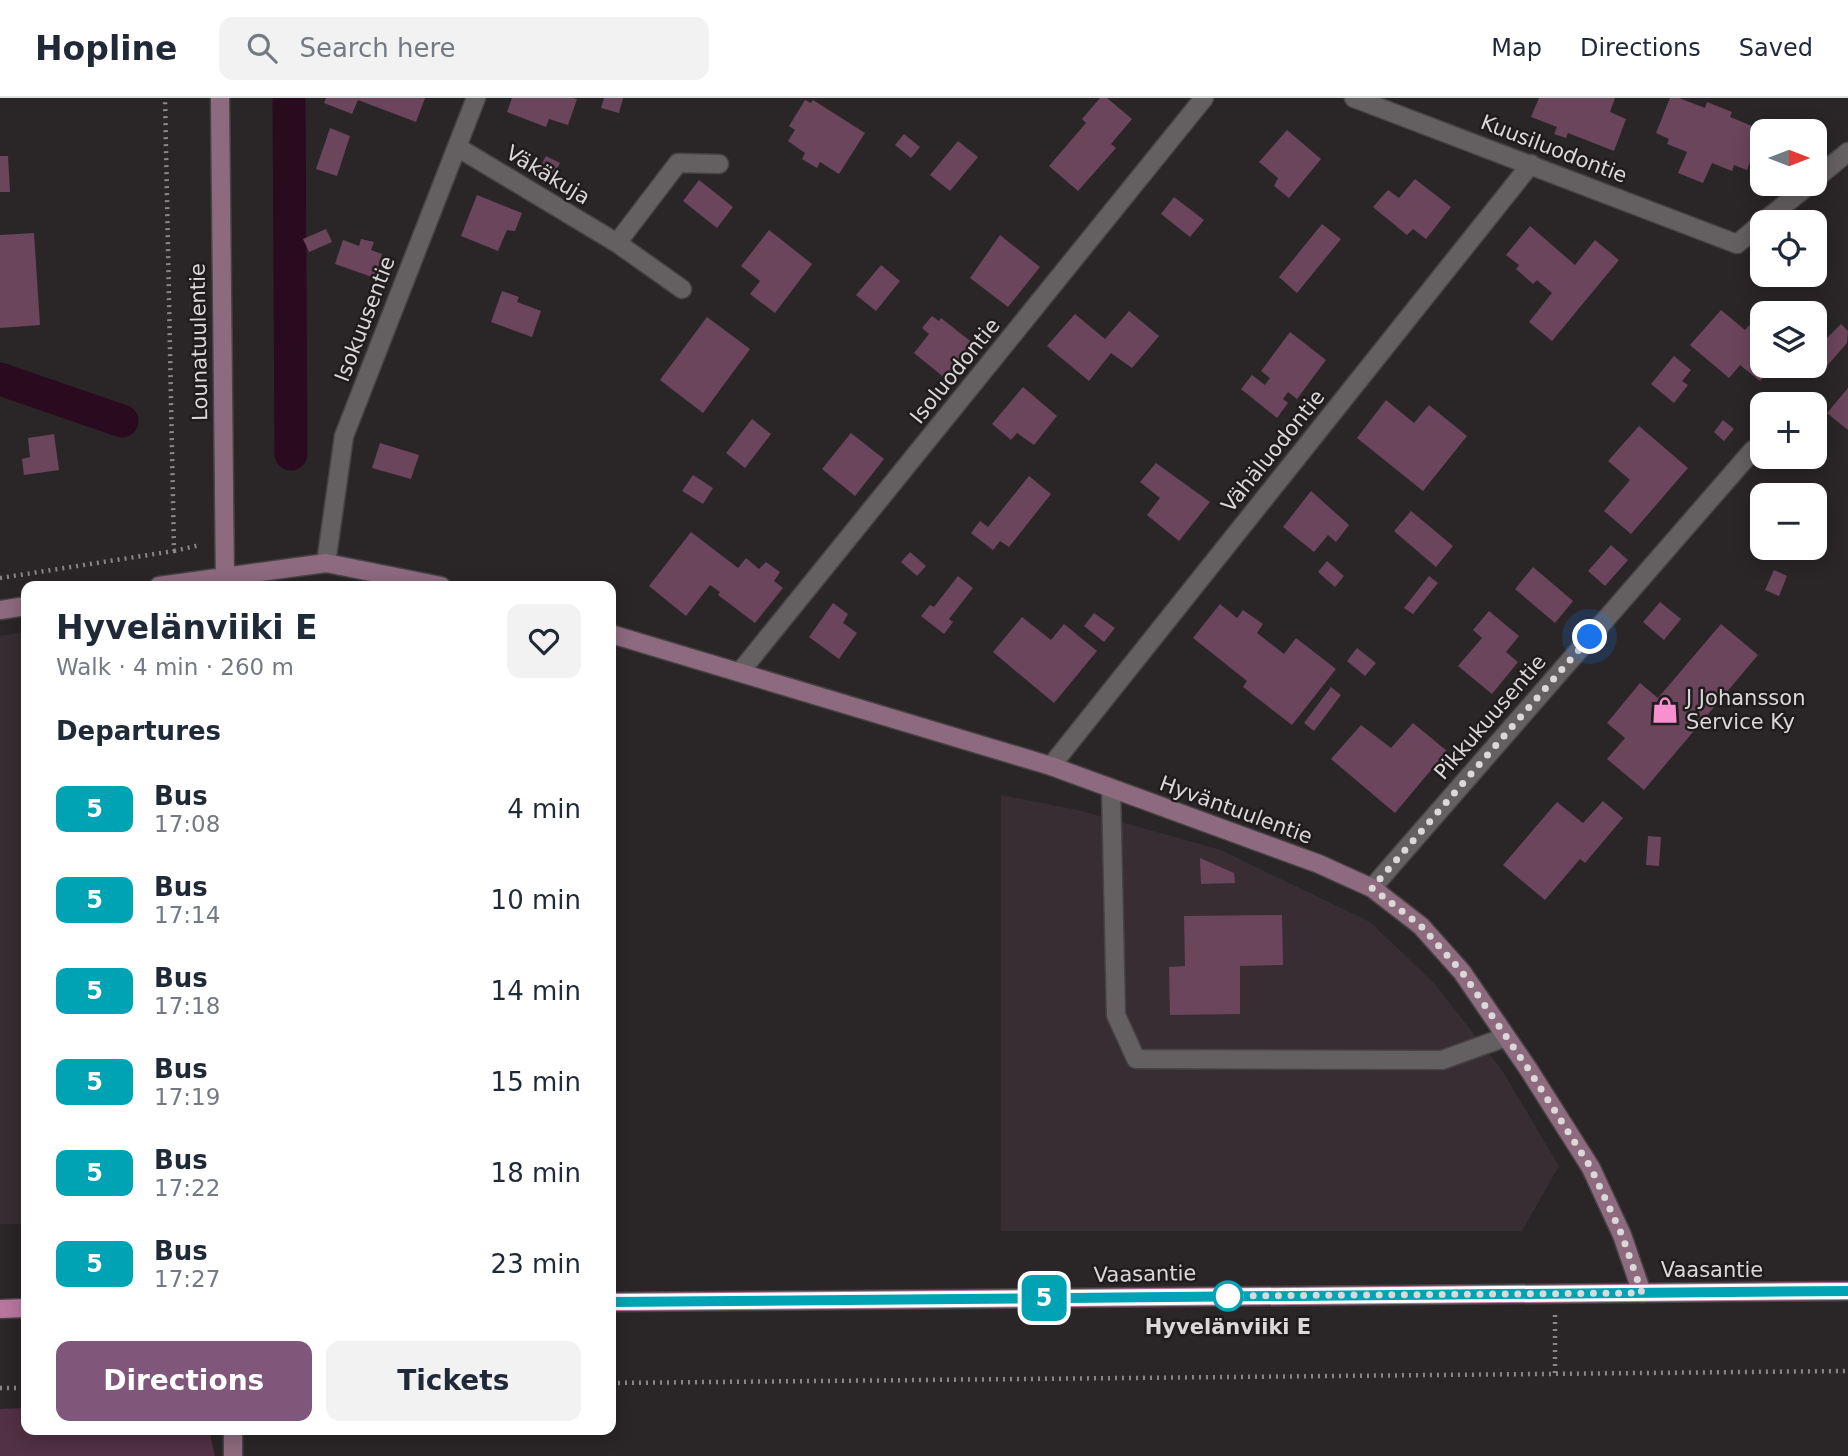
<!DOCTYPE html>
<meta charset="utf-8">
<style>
:root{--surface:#fff;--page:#f2f2f3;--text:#1f2937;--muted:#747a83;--line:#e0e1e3;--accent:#80577a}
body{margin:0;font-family:"DejaVu Sans",sans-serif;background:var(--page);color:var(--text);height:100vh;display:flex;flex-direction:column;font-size:26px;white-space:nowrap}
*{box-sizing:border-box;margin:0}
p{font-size:23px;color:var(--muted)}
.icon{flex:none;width:38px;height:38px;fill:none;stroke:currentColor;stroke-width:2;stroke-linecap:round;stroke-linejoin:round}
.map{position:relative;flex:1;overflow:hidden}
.drawer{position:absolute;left:21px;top:483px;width:595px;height:854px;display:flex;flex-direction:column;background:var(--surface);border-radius:14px;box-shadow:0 4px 18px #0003}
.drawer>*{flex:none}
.badge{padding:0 14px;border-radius:10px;font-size:24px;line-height:46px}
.needle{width:46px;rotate:90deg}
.tools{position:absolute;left:1750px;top:21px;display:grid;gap:14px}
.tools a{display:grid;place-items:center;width:77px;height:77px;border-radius:14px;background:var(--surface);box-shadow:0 4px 18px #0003;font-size:35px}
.you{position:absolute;width:35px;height:35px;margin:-18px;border:5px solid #fff;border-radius:50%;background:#1a73e8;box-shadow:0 0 0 10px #1a73e833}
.map>.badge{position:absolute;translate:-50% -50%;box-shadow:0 0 0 4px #fff}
h2{padding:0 35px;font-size:26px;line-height:63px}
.round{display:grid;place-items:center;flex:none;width:74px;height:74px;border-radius:14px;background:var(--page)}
.head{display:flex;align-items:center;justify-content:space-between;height:119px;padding:0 35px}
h1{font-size:33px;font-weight:600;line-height:52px}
.action{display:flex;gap:14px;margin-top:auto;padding:14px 35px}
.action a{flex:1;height:80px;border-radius:14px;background:var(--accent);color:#fff;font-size:28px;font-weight:600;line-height:80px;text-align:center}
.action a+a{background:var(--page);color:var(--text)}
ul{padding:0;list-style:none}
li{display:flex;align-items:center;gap:21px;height:91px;padding:0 35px}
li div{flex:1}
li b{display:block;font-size:26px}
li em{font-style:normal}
li .badge{min-width:77px;font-weight:700;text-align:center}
header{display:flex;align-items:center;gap:42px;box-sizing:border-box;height:98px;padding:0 35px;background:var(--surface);border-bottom:2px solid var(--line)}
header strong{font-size:33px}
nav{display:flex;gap:38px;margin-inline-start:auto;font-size:24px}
.search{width:490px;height:63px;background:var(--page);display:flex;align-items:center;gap:18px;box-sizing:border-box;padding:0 24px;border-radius:14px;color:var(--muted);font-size:26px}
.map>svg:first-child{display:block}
</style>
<header>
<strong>Hopline</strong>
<div class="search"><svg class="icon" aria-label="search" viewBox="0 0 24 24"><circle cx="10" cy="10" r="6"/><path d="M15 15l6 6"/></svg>Search here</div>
<nav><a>Map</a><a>Directions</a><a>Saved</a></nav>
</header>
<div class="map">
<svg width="1848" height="1358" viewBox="0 0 1848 1358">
<rect width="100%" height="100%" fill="#2a2628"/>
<!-- built -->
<path fill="#372d32" d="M26,534V1126H0V538Z
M1001,697L1078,712L1221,752L1370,824L1434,885L1502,972L1559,1068L1522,1133H1001Z"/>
<!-- green -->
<path fill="#513143" d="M26,1310V1332H209L215,1358H0V1311Z"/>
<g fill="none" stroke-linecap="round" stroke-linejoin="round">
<!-- canal -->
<path stroke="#2a0a1e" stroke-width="33" d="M289,0L291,356
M0,281L122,323"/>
</g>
<!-- building -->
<path fill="#6b455b" d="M326,0H425L416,24L358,2L352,16L324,5Z
M512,0H573L577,1L568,27L549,21L546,29L507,14Z
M604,0H623L619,15L601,10Z
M1100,0H1107L1132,21L1111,46L1116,50L1078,93L1049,68L1086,25L1082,21Z
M1539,0H1615L1610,14L1626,21L1614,53L1568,35L1566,40L1554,36L1557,29L1531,19Z
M1670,0H1679L1705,10L1707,4L1732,14L1730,19L1762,32L1747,72L1734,67L1732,73L1712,65L1703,85L1678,75L1687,54L1667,46L1669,41L1656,35Z
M805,2L811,5L813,2L865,35L839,76L820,64L817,70L802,61L805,55L788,43L795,32L789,28Z
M330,30L350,38L337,78L316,71Z
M1287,32L1321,61L1289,100L1274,88L1278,80L1259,64Z
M904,36L920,49L911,60L895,47Z
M958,43L978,59L950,93L930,77Z
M0,58H8L10,94H0Z
M546,58L560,65L550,84L536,77Z
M1415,81L1451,109L1426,141L1413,131L1407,137L1373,109L1388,92L1399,100Z
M699,82L733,109L717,130L683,103Z
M477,97L522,115L515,133L507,132L498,153L461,138Z
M1174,99L1204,122L1190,139L1161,116Z
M1322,126L1341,141L1297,195L1279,179Z
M1530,128L1575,167L1595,142L1619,162L1552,243L1529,224L1552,195L1537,182L1533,186L1516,171L1519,167L1506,157Z
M326,131L332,144L309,154L303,141Z
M769,132L812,166L775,215L750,196L760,183L741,168Z
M34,135L40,227L0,230V137Z
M1000,137L1040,169L1008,209L970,180Z
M361,141L374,144L371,152L382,156L375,180L335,166L343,142L359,148Z
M881,167L900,183L876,213L856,197Z
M502,193L519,199L517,204L541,213L532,239L491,224Z
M1721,212L1745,232L1752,224L1762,233V268H1773L1760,283L1740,267L1729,280L1690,247Z
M1129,213L1159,238L1132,270L1111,255L1089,283L1047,248L1075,216L1105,241Z
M932,218L939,223L941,220L974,246L946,281L914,255L929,236L922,230Z
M707,219L750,251L703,315L660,282Z
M1841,226L1848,233L1847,245L1825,270L1815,262V252Z
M1290,234L1326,262L1297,301L1288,294L1283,301L1288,305L1277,320L1241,291L1252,277L1265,287L1270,280L1261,273Z
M1674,258L1691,272L1682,283L1688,287L1674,305L1651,286Z
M1023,289L1057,318L1034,347L1017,335L1011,342L992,326Z
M1848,290V332L1827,315Z
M1386,302L1414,325L1429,307L1467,338L1423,393L1357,340Z
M752,321L771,336L745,370L726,355Z
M1723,322L1734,331L1724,343L1714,334Z
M1639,328L1688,370L1631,436L1604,413L1630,382L1608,363Z
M851,335L884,361L855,398L822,371Z
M54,336L59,372L24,377L22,361L30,359L28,340Z
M380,345L419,357L411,381L372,370Z
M1156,365L1210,404L1179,443L1147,417L1160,400L1140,384Z
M693,377L713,390L703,406L682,393Z
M1029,378L1051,396L1009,449L1000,443L993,452L971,435L980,423L988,429Z
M1311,393L1349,427L1336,444L1328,437L1314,454L1283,429Z
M1411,413L1453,448L1436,469L1394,433Z
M691,434L738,470L746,460L759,471L766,464L780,474L774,483L783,490L755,525L718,497L720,494L710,487L686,518L649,488Z
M1611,447L1628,462L1605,488L1588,473Z
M910,454L926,468L917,478L901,464Z
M1327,463L1344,478L1335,489L1318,474Z
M1533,469L1573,503L1555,525L1515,491Z
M1774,472L1787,478L1779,498L1765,492Z
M958,478L973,490L949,521L953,524L944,536L921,518L930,507L934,509Z
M1429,478L1438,485L1413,516L1404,510Z
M1660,504L1681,521L1664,542L1643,524Z
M833,505L848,516L843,525L857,535L839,561L809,539Z
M1220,506L1237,520L1243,512L1263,526L1257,535L1284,556L1296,540L1336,571L1292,627L1243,589L1247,583L1193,540Z
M1489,513L1519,538L1506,554L1518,564L1492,596L1458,568L1482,540L1473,532Z
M1094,515L1115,530L1104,544L1084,528Z
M1022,519L1051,542L1064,526L1097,553L1054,605L993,554Z
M1721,526L1758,557L1644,692L1607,661L1625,640L1607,625L1640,585L1658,600Z
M1357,550L1376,565L1365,578L1347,563Z
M1331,589L1341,597L1314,633L1304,625Z
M1413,625L1447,653L1395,715L1331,661L1361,627L1391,650Z
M1603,703L1623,720L1585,765L1580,761L1545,802L1503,767L1557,704L1583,725Z
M1648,738L1661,739L1659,768L1646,767Z
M1200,760L1234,775L1235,785L1201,786Z
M1282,817L1283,867L1240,868V916L1170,917L1169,869L1185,868L1184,818Z"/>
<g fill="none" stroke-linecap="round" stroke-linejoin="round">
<defs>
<path id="street" d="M1354,0L1737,146L1762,125
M457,49L617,145L682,191
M1815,81L1848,54
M1763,124L1810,86
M617,145L678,65L719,66
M326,465L344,338L476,0
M740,574L1204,0
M1051,668L1531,66
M1111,690L1116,917L1136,961L1442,962L1506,939
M1372,790L1753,352"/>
<path id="secondary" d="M220,0L225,488
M159,488L326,465L441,488
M0,512L26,508
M611,536L1051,668L1319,766L1372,790L1421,828L1462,874L1529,972L1591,1070L1622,1137L1642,1195
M233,1332V1358"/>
<path id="primary" d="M611,1204L1848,1193
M0,1211L26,1210"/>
</defs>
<!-- street casing -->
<use href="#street" stroke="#474345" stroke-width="21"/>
<!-- secondary casing -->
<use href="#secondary" stroke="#474345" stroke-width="21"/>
<!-- primary casing -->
<use href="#primary" stroke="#474345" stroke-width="21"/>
<!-- path -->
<path stroke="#8a8688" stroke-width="4.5" stroke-dasharray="2 5" stroke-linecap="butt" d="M174,453L200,447
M0,480L174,453L165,0
M1555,1217V1276
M611,1285L1848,1273
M0,1290H26"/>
<!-- street -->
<use href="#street" stroke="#645f61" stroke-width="18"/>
<!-- secondary -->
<use href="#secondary" stroke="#8e6a7f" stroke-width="18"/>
<!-- primary -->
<use href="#primary" stroke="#b9769e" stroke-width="18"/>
</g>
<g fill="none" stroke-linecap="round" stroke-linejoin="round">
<defs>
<path id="line" d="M611,1204L1848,1193"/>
</defs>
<!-- line casing -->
<use href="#line" stroke="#fff" stroke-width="16"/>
<!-- line -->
<use href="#line" stroke="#00a3b4" stroke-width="10"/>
<!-- walk -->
<path stroke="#dbd8da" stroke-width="7" stroke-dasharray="0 12.6" d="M1228,1198L1642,1195L1622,1137L1591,1070L1529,972L1462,874L1421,828L1372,790L1590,539"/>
</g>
<!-- icons -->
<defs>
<symbol id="shop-bare" viewBox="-9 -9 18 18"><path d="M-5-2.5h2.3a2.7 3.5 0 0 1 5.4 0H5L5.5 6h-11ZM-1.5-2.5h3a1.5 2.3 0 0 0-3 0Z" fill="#f790cd" stroke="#201c1e" stroke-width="2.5" paint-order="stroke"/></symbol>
</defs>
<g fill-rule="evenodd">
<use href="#shop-bare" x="1646" y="593" width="38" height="38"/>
</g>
<!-- markers -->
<circle fill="#fff" stroke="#00a3b4" stroke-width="3.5" cx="1228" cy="1198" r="14"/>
<g text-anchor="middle" stroke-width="5" stroke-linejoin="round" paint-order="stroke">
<!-- street labels -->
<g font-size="21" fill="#dbd8da" stroke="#201c1e">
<text transform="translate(1554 51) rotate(21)" y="7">Kuusiluodontie</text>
<text transform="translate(548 77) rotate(31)" y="7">Väkäkuja</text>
<text transform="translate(365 221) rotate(-69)" y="7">Isokuusentie</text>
<text transform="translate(199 244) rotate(-91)" y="7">Lounatuulentie</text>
<text transform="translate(955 273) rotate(-51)" y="7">Isoluodontie</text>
<text transform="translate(1273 353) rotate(-51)" y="7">Vähäluodontie</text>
<text transform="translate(1490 619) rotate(-49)" y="7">Pikkukuusentie</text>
<text transform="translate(1236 712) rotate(20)" y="7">Hyväntuulentie</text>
<text x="1712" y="1179">Vaasantie</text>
<text transform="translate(1145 1176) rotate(-1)" y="7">Vaasantie</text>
</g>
<!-- poi labels -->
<g font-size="21" fill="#dbd8da" stroke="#201c1e" text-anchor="start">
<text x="1686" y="607">J Johansson<tspan x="1686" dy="24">Service Ky</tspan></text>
</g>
<!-- stop labels -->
<g font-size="21" font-weight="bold" fill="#dbd8da" stroke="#201c1e">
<text x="1228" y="1236">Hyvelänviiki E</text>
</g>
</g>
</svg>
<div class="tools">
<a><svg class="needle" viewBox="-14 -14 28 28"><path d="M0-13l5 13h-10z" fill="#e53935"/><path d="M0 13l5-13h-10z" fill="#747a83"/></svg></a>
<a><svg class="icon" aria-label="locate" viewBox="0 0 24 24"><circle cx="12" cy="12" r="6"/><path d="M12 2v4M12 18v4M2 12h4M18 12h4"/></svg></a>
<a><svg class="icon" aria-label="layers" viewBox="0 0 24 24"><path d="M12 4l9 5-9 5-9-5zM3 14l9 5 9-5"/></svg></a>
<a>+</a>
<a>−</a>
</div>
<div class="you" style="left:1590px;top:539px"></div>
<b class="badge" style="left:1044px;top:1200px;background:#00a3b4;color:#fff">5</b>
<section class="drawer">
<div class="head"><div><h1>Hyvelänviiki E</h1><p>Walk · 4 min · 260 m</p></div><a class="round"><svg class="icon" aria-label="heart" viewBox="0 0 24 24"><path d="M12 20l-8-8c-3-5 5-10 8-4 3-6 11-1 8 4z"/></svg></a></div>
<h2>Departures</h2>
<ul>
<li><span class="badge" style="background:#00a3b4;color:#fff">5</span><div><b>Bus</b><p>17:08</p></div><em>4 min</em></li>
<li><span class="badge" style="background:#00a3b4;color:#fff">5</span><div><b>Bus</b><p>17:14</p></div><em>10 min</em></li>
<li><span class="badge" style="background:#00a3b4;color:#fff">5</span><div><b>Bus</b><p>17:18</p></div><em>14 min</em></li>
<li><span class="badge" style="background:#00a3b4;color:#fff">5</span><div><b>Bus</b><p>17:19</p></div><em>15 min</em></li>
<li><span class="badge" style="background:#00a3b4;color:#fff">5</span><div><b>Bus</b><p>17:22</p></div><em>18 min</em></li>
<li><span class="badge" style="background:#00a3b4;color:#fff">5</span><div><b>Bus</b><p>17:27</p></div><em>23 min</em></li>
</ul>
<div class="action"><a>Directions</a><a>Tickets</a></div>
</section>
</div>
